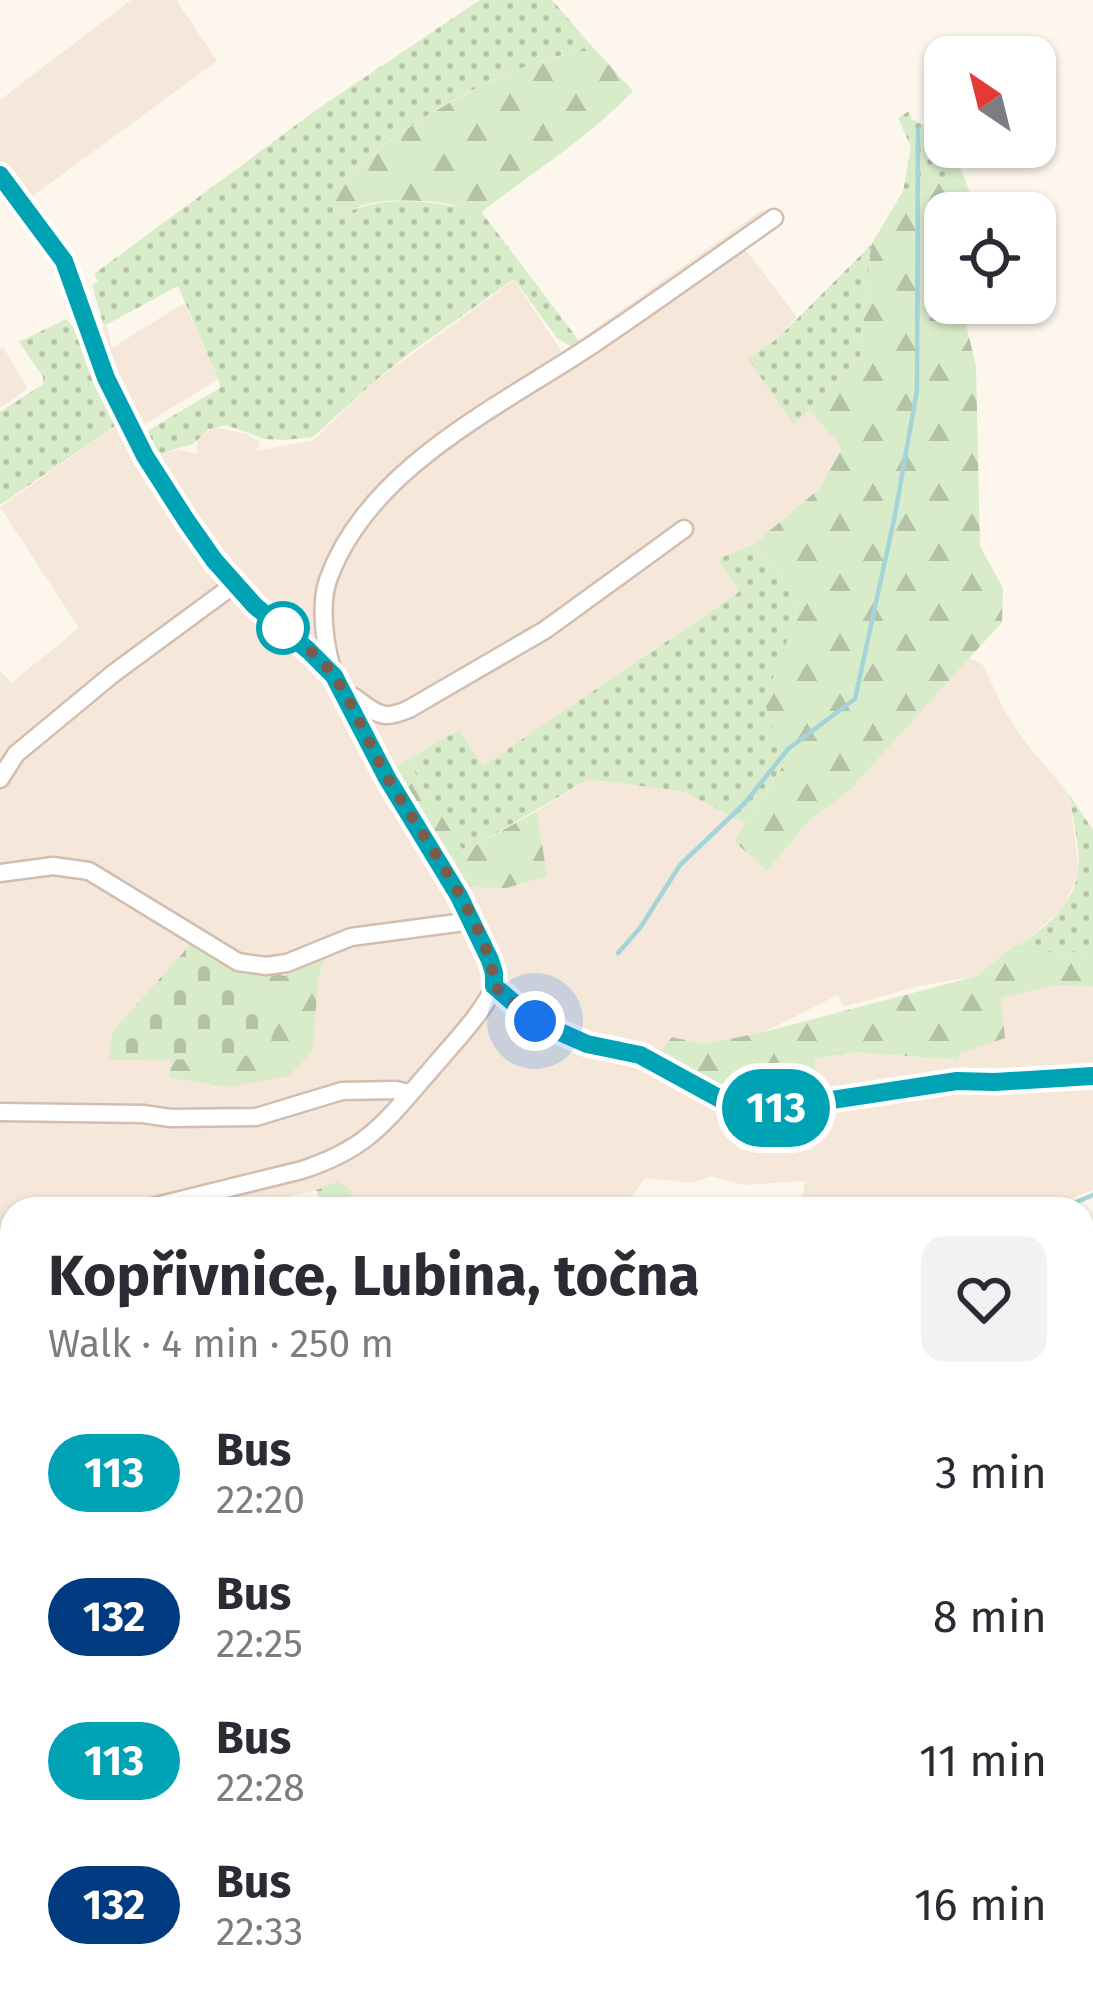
<!DOCTYPE html>
<meta charset="utf-8">
<style>
:root{--surface:#fff;--page:#f2f2f3;--text:#2b2b33;--muted:#7c7c81}
body{margin:0;font-family:"Fira Sans",sans-serif;background:var(--page);color:var(--text);height:100vh;display:flex;flex-direction:column;font-size:45px;white-space:nowrap}
*{box-sizing:border-box;margin:0}
p{font-size:39px;color:var(--muted)}
.icon{flex:none;width:66px;height:66px;fill:none;stroke:currentColor;stroke-width:2;stroke-linecap:round;stroke-linejoin:round}
.map{position:relative;flex:1;overflow:hidden}
.side{position:absolute;left:0px;top:1197px;width:1095px;height:807px;display:flex;flex-direction:column;background:var(--surface);border-radius:36px 36px 0 0;box-shadow:0 3px 9px #0004}
.side>*{flex:none}
.badge{padding:0 24px;border-radius:39px;font-size:42px;line-height:78px}
.needle{width:78px;rotate:325deg}
.buttons{position:absolute;left:924px;top:36px;display:grid;gap:24px}
.buttons a{display:grid;place-items:center;width:132px;height:132px;border-radius:24px;background:var(--surface);box-shadow:0 3px 9px #0004;font-size:60px}
.you{position:absolute;width:60px;height:60px;margin:-30px;border:9px solid #fff;border-radius:50%;background:#1a73e8;box-shadow:0 0 0 18px #1a73e833}
.map>.badge{position:absolute;translate:-50% -50%;box-shadow:0 0 0 6px #fff}
.round{display:grid;place-items:center;flex:none;width:126px;height:126px;border-radius:24px;background:var(--page)}
.headline{display:flex;align-items:center;justify-content:space-between;height:204px;padding:0 48px}
h1{font-size:57px;font-weight:700;line-height:90px}
ul{padding:0;list-style:none}
li{display:flex;align-items:center;gap:36px;height:144px;padding:0 48px}
li div{flex:1}
li b{display:block;font-size:45px}
li em{font-style:normal}
li .badge{min-width:132px;font-weight:700;text-align:center}
.map>svg:first-child{display:block}
</style>
<div class="map">
<svg width="1093" height="2003" viewBox="0 0 1093 2003">
<defs>
<pattern id="grass-dots" width="8" height="8" patternUnits="userSpaceOnUse" patternTransform="scale(3)"><rect width="8" height="8" fill="#d8ecc9"/><path d="M2 2h.1M6 6h.1" fill="none" stroke="#b4c2a5" stroke-width="1.8" stroke-linecap="round"/></pattern>
<pattern id="forest-firs" width="22" height="20" patternUnits="userSpaceOnUse" patternTransform="scale(3)"><rect width="22" height="20" fill="#d8ecc9"/><path d="M5 1l3.5 6h-7zM16 11l3.5 6h-7z" fill="#b4c2a5"/></pattern>
<pattern id="cemetery-stones" width="16" height="16" patternUnits="userSpaceOnUse" patternTransform="scale(3)"><rect width="16" height="16" fill="#d8ecc9"/><path d="M2 7V4a2 2 0 0 1 4 0v3zM10 15v-3a2 2 0 0 1 4 0v3z" fill="#b4c2a5"/></pattern>
</defs>
<rect width="100%" height="100%" fill="#fdf6ec"/>
<!-- residential -->
<path fill="#f5e8da" d="M131,0H176L217,61L18,207L0,184V100Z
M762,210L774,218L744,248L797,317L778,338L749,360L794,424L809,410L832,435L837,436L841,447L820,488L754,544L719,559L740,591L483,766L459,731L393,768L468,887L547,876L537,811L589,779L685,792L745,824L734,841L768,870L808,822L850,790L969,658L983,665L1005,712L1026,743L1069,794L1079,872L1063,908L1025,942L1007,951L977,976L919,986L843,1007L838,995L764,1032L704,1044L673,1037L746,1099L780,1101V1091L787,1083L814,1059L855,1052L957,1060L958,1054L1000,1039L1001,998L1057,985L1093,987V1190L1045,1209H801L805,1181L744,1185L711,1176L692,1183L645,1178L622,1209H355L347,1203L338,1181L316,1190L238,1209H12V1264L0,1266V670L11,683L79,628L0,507L114,427L70,318L94,304L101,328L107,326L112,348L184,303L218,379L141,427L153,454L180,450L197,454V440L214,427L247,434L260,442L256,451L314,440L370,385L514,280L562,352Z
M3,347L28,388L0,408V349Z
M0,1973H12V1992H678L711,2003H0Z"/>
<!-- grass -->
<path fill="url(#grass-dots)" d="M480,0H552L589,43L581,50C560,56 538,61 517,70C466,90 345,153 333,211L342,215C384,192 435,203 480,210L580,342L572,347L557,338L514,279L407,355L370,385L313,437L284,440L265,439L226,425L208,430L193,444L162,453L154,450L144,433L220,388L219,381L178,286L104,326L92,285L98,281L94,274L322,106Z
M909,111L912,119L945,136V147H952L969,190L949,176L903,191L911,147L898,118Z
M871,245L860,359L794,425L748,359L778,338Z
M66,319L76,331L115,426L0,505V412L43,384V377L19,342Z
M754,544L781,571L797,615L765,701L784,763L745,824L685,792L589,779L464,852L407,760L459,730L483,766L739,592L718,559Z
M1069,794L1093,830V953L1007,951C1037,936 1072,909 1078,873C1082,857 1072,813 1069,794Z"/>
<!-- forest -->
<path fill="url(#forest-firs)" d="M589,43L633,91C588,138 532,173 481,212L475,214C458,200 403,199 379,202C365,203 354,208 342,215L333,211C345,153 466,91 517,70C538,61 560,57 581,50Z
M949,176L969,190L966,213H945V303H961L976,366L980,546L1003,588L1002,622L850,790L808,822L767,871L734,841L784,764L764,701L797,615L781,571L754,544L820,488L841,448L836,441L837,436L833,437L809,410L860,359L871,245L903,191Z
M407,760L464,852L537,811L547,876L506,888L467,887L392,769Z
M193,939L234,966L285,976L327,954L318,978L313,1051L289,1076L231,1087L170,1078L171,1058L237,1059L260,1048L271,1010L190,945Z
M1007,951L1093,953V987L1057,985L1001,998L1005,1038L959,1054L958,1060L855,1052L814,1059L815,1071C798,1075 780,1080 781,1101C726,1101 702,1082 660,1051L672,1037L704,1044L764,1032L977,976Z
M338,1181L352,1192L347,1203L355,1209H323L316,1190Z
M0,1412L12,1415V1469L0,1465Z
M0,1495L12,1499V1670L0,1669Z
M1083,1745L1093,1752V1937L1083,1935Z
M1093,1970V2003H711L678,1992H1083V1974Z"/>
<!-- cemetery -->
<path fill="url(#cemetery-stones)" d="M190,945L271,1010L274,1026L271,1042L261,1048V1050L237,1059L109,1060L112,1032Z"/>
<!-- pitch -->
<path fill="#d8ecc9" d="M0,1293L12,1295V1365L0,1363Z"/>
<g fill="none" stroke-linecap="round" stroke-linejoin="round">
<!-- stream -->
<path stroke="#a5d3da" stroke-width="4.5" d="M618,953L640,928L680,865L744,804L788,749L855,699L895,515L917,390L918,130
M1060,1209L1093,1195
M841,1992L842,2003"/>
<defs>
<path id="minor" d="M0,175L64,261L106,378L145,456L186,521L214,560L255,606L308,650L333,675
M347,702L354,697C377,714 382,721 409,709L545,630L684,529
M0,779L16,754L114,673L235,584
M0,873L53,866L89,871L238,962L266,966L287,963L351,937L472,921
M494,986L535,1021L578,1040L640,1055L724,1101L765,1110L957,1081L995,1082L1093,1076
M0,1112L143,1114L170,1118L256,1117L342,1091L396,1090L410,1093
M144,1209L302,1170C369,1148 385,1122 429,1072C445,1052 489,1008 494,984C497,967 485,948 478,933C444,862 397,797 361,727C353,711 342,695 336,679C325,654 319,606 328,580C368,467 501,406 595,343C656,302 715,259 774,218
M0,1244L12,1241
M442,2003L449,1992"/>
</defs>
<!-- minor casing -->
<use href="#minor" stroke="#d1beb0" stroke-width="21"/>
<!-- minor -->
<use href="#minor" stroke="#fff" stroke-width="16"/>
</g>
<g fill="none" stroke-linecap="round" stroke-linejoin="round">
<defs>
<path id="line" d="M0,175L64,261L106,378L145,456L186,520L214,560L255,606L308,650L334,676L387,778L459,896L490,960L494,973V986L535,1021L587,1044L640,1055L724,1101L766,1110L957,1081L995,1082L1093,1076"/>
</defs>
<!-- line casing -->
<use href="#line" stroke="#fff" stroke-width="27"/>
<!-- line -->
<use href="#line" stroke="#00a3b4" stroke-width="18"/>
<!-- walk -->
<path stroke="#7a5c4d" stroke-width="12" stroke-dasharray="0 21.6" d="M283,628L281,626C298,641 321,657 334,676C353,703 369,745 386,775C413,823 496,935 494,986L535,1021"/>
</g>
<!-- markers -->
<circle fill="#fff" stroke="#00a3b4" stroke-width="6" cx="283" cy="628" r="24"/>
</svg>
<div class="buttons">
<a><svg class="needle" viewBox="-14 -14 28 28"><path d="M0-13l5 13h-10z" fill="#e53935"/><path d="M0 13l5-13h-10z" fill="#7c7c81"/></svg></a>
<a><svg class="icon" aria-label="locate" viewBox="0 0 24 24"><circle cx="12" cy="12" r="6"/><path d="M12 2v4M12 18v4M2 12h4M18 12h4"/></svg></a>
</div>
<div class="you" style="left:535px;top:1021px"></div>
<b class="badge" style="left:776px;top:1108px;background:#00a3b4;color:#fff">113</b>
<section class="side">
<div class="headline"><div><h1>Kopřivnice, Lubina, točna</h1><p>Walk · 4 min · 250 m</p></div><a class="round"><svg class="icon" aria-label="heart" viewBox="0 0 24 24"><path d="M12 20l-8-8c-3-5 5-10 8-4 3-6 11-1 8 4z"/></svg></a></div>
<ul>
<li><span class="badge" style="background:#00a3b4;color:#fff">113</span><div><b>Bus</b><p>22:20</p></div><em>3 min</em></li>
<li><span class="badge" style="background:#003b80;color:#fff">132</span><div><b>Bus</b><p>22:25</p></div><em>8 min</em></li>
<li><span class="badge" style="background:#00a3b4;color:#fff">113</span><div><b>Bus</b><p>22:28</p></div><em>11 min</em></li>
<li><span class="badge" style="background:#003b80;color:#fff">132</span><div><b>Bus</b><p>22:33</p></div><em>16 min</em></li>
</ul>
</section>
</div>
